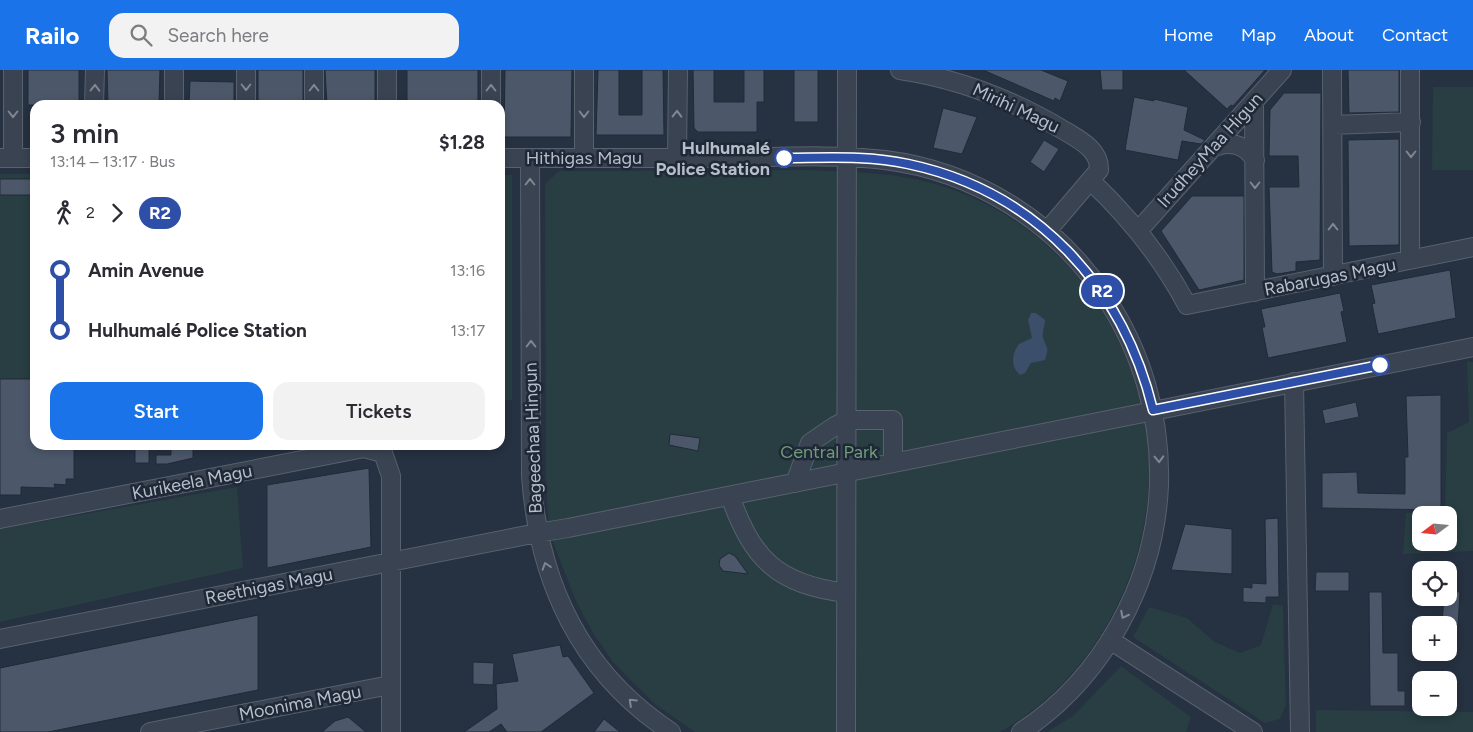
<!DOCTYPE html>
<meta charset="utf-8">
<style>
:root{--surface:#fff;--page:#f2f2f3;--text:#2b2b33;--muted:#7c7c81;--accent:#1a73e8}
body{margin:0;font-family:Figtree,sans-serif;background:var(--page);color:var(--text);height:100vh;display:flex;flex-direction:column;font-size:19px;white-space:nowrap}
*{box-sizing:border-box;margin:0}
p{font-size:16px;color:var(--muted)}
.icon{flex:none;width:28px;height:28px;fill:none;stroke:currentColor;stroke-width:2;stroke-linecap:round;stroke-linejoin:round}
.map{position:relative;flex:1;overflow:hidden}
.details{position:absolute;left:30px;top:30px;width:475px;height:350px;display:flex;flex-direction:column;background:var(--surface);border-radius:15px;box-shadow:0 2px 8px #0003}
.details>*{flex:none}
.badge{padding:0 10px;border-radius:16px;font-size:18px;line-height:32px}
.needle{width:32px;rotate:254deg}
.tools{position:absolute;left:1412px;top:436px;display:grid;gap:10px}
.tools a{display:grid;place-items:center;width:45px;height:45px;border-radius:10px;background:var(--surface);box-shadow:0 2px 8px #0003;font-size:25px}
.map>.badge{position:absolute;translate:-50% -50%;box-shadow:0 0 0 2px #fff}
.legs{display:flex;align-items:center;gap:8px;height:55px;padding:0 20px;font-size:16px}
.legs p{margin-inline-start:auto}
.summary{display:flex;align-items:center;justify-content:space-between;height:85px;padding:0 20px}
h1{font-size:28px;font-weight:600;line-height:38px}
.button{display:flex;gap:10px;margin-top:auto;padding:10px 20px}
.button a{flex:1;height:58px;border-radius:15px;background:var(--accent);color:#fff;font-size:20px;font-weight:600;line-height:58px;text-align:center}
.button a+a{background:var(--page);color:var(--text)}
ul{padding:0 20px;list-style:none}
li{display:flex;align-items:center;gap:18px;height:60px;font-size:19px}
li i{display:grid;place-items:center;width:8px;height:100%;margin:0 6px;background:currentColor}
li i::after{content:'';width:12px;height:12px;margin:-6px;border:4px solid;border-radius:50%;background:var(--surface)}
li p{margin-inline-start:auto}
li:first-child i{background:linear-gradient(#0000 50%,currentColor 0)}
li:last-child i{background:linear-gradient(currentColor 50%,#0000 0)}
header{display:flex;align-items:center;gap:30px;box-sizing:border-box;height:70px;padding:0 25px;background:var(--accent);color:#fff}
header strong{font-size:24px}
nav{display:flex;gap:28px;margin-inline-start:auto;font-size:18px}
.search{width:350px;height:45px;background:var(--page);display:flex;align-items:center;gap:12px;box-sizing:border-box;padding:0 18px;border-radius:15px;color:var(--muted);font-size:19px}
.map>svg:first-child{display:block}
</style>
<header>
<strong>Railo</strong>
<div class="search"><svg class="icon" aria-label="search" viewBox="0 0 24 24"><circle cx="10" cy="10" r="6"/><path d="M15 15l6 6"/></svg>Search here</div>
<nav><a>Home</a><a>Map</a><a>About</a><a>Contact</a></nav>
</header>
<div class="map">
<svg width="1473" height="662" viewBox="0 0 1473 662">
<rect width="100%" height="100%" fill="#263141"/>
<!-- green -->
<path fill="#283e42" fill-rule="evenodd" d="M1433,17H1473V100H1432Z
M808,100C881,103 931,103 997,140C1064,177 1110,239 1135,310C1139,320 1144,331 1146,342C1150,356 1148,373 1149,387C1153,497 1097,607 1000,662H695L656,635L613,592L593,563L575,529L549,462L546,410L545,114L559,101Z
M0,104H35V329H0Z
M500,105H512V330H500Z
M1467,292H1473V481L1403,484L1406,443L1445,442L1447,363L1469,352ZM1421,445H1449V472H1421Z
M237,417L243,498L0,552V459Z
M1273,534L1283,536L1286,635L1280,649L1265,653L1133,567L1149,537L1187,548L1215,572L1240,583L1261,575Z
M1121,596L1191,647L1186,662H1047L1073,646Z
M1316,640L1473,642V662H1316Z"/>
<!-- water -->
<path fill="#3b4e6a" d="M1031,243H1036L1045,250C1045,256 1042,261 1043,267C1046,279 1050,275 1045,290L1031,293L1025,303L1020,305C1010,297 1012,283 1019,274L1032,268L1028,250Z"/>
<!-- building -->
<path fill="#4c586a" stroke="#212a38" d="M28,0H79V32L65,35H28Z
M107,0H160L159,35H108Z
M258,0H303V35H258Z
M325,0H375V35H327Z
M407,0H478V31H407Z
M505,0H572L571,67H504Z
M598,0H619V45H642V0H663L664,65H596Z
M693,0H714V32H744V0H764V32H757V62H698L694,58Z
M794,0H818V52H794Z
M983,0H1041L1068,11L1060,31L1055,28L1054,31Z
M1100,0H1123V20H1102Z
M1184,0H1265L1233,36L1231,35L1227,39Z
M1348,0H1399V42L1349,43Z
M190,11L234,12V35H189Z
M1284,23H1321L1320,190L1296,192V201L1277,204L1272,202L1269,117H1299L1298,86H1269L1270,40Z
M1134,27L1154,31V29L1188,37L1184,60L1205,70L1201,74L1182,71L1178,90L1125,80Z
M943,38L977,47L962,84L933,78Z
M1399,69V175L1349,176L1348,70Z
M1044,70L1059,79L1044,102L1030,92Z
M0,109H35V125H0Z
M1192,126H1244V210L1199,220L1161,161Z
M1450,200L1456,248L1378,264L1372,234L1375,233L1371,215Z
M1340,223L1344,241L1341,242L1347,272L1268,288L1262,257H1265L1261,239Z
M0,309H35V375H74V409H66V415L54,414L55,418L21,417V425H0Z
M1441,325V440L1322,438V403L1357,402L1358,423L1405,424V387H1408L1406,326Z
M1356,332L1359,347L1325,354L1322,340Z
M670,364L700,368L698,381L669,375Z
M135,375H149V393H135Z
M171,375H182L183,379L193,378V388L167,394H156V385H171Z
M369,398L371,477L267,498V415Z
M1278,448L1279,527H1266V533L1243,532V517L1252,518V513L1266,514L1265,449Z
M1185,454L1232,459V504L1171,500Z
M729,483L735,486L748,504L723,501L719,495L720,489Z
M1316,502H1349V521H1315Z
M1449,521L1460,522L1458,555L1442,553L1444,528H1449Z
M1369,522H1382L1383,583H1398V621H1405V636H1370Z
M258,545V620L48,662H0V598Z
M560,575L563,587L568,586L594,623L541,662H507L501,654L489,662H464L497,639L496,614L518,611L512,584Z
M473,592L494,593L493,615L473,614Z
M348,647L366,662H322L335,651Z
M604,649L620,662H594Z"/>
<g fill="none" stroke-linecap="round" stroke-linejoin="round">
<defs>
<path id="minor" d="M13,0V88
M174,0V35
M246,0V35
M314,0V35
M387,0V35
M491,0V35
M584,0V88
M900,0C960,9 1014,30 1065,61C1080,70 1100,80 1099,100L1047,161
M1332,0L1333,206
M1254,31L1255,222
M94,35L95,0
M1332,55L1411,52
M1211,79C1227,70 1245,73 1255,90
M0,88H35
M500,88C577,88 653,88 730,88C781,87 835,84 885,90C973,101 1055,151 1104,225C1142,281 1161,347 1159,415C1155,513 1103,608 1021,662
M530,88L531,405C538,511 580,602 671,662
M677,88L678,0
M1091,111C1130,148 1162,188 1187,235L1473,177
M1138,161L1282,0
M1410,190V0
M1294,312L1300,662
M795,413L810,373L835,356L847,350H893V393
M730,426C753,490 777,514 846,523
M0,449L364,378L383,383L391,406V662
M0,569L537,463L568,458L1473,277
M1110,570L1253,662
M150,662L390,615
M846,662L847,0"/>
</defs>
<!-- minor casing -->
<use href="#minor" stroke="#58616e" stroke-width="20"/>
<!-- minor -->
<use href="#minor" stroke="#3a4351" stroke-width="18"/>
</g>
<!-- one-way arrows -->
<defs><path id="oneway-chevron" d="M-2-3.5L2.5 0L-2 3.5" fill="none" stroke-width="1.6" stroke-linecap="round" stroke-linejoin="round" transform="scale(1.25)"/></defs>
<g stroke="#7f8794">
<use href="#oneway-chevron" transform="translate(246 17) rotate(90)"/>
<use href="#oneway-chevron" transform="translate(95 18) rotate(-89)"/>
<use href="#oneway-chevron" transform="translate(314 18) rotate(-90)"/>
<use href="#oneway-chevron" transform="translate(491 18) rotate(-90)"/>
<use href="#oneway-chevron" transform="translate(13 44) rotate(90)"/>
<use href="#oneway-chevron" transform="translate(584 44) rotate(90)"/>
<use href="#oneway-chevron" transform="translate(677 44) rotate(-89)"/>
<use href="#oneway-chevron" transform="translate(1411 84) rotate(90)"/>
<use href="#oneway-chevron" transform="translate(530 112) rotate(-90)"/>
<use href="#oneway-chevron" transform="translate(1255 115) rotate(90)"/>
<use href="#oneway-chevron" transform="translate(1333 157) rotate(-90)"/>
<use href="#oneway-chevron" transform="translate(531 274) rotate(-90)"/>
<use href="#oneway-chevron" transform="translate(1159 389) rotate(88)"/>
<use href="#oneway-chevron" transform="translate(546 496) rotate(-108)"/>
<use href="#oneway-chevron" transform="translate(1124 545) rotate(117)"/>
<use href="#oneway-chevron" transform="translate(632 632) rotate(-137)"/>
</g>
<g fill="none" stroke-linecap="round" stroke-linejoin="round">
<defs>
<path id="line-1" d="M784,88C825,88 867,85 908,94C1036,121 1123,216 1153,340L1380,295"/>
</defs>
<!-- line-1 casing -->
<use href="#line-1" stroke="#fff" stroke-width="11"/>
<!-- line-1 -->
<use href="#line-1" stroke="#2e4fa7" stroke-width="8"/>
</g>
<!-- markers -->
<g fill="#fff" stroke="#2e4fa7" stroke-width="2.5">
<circle cx="784" cy="88" r="9"/>
<circle cx="1380" cy="295" r="9"/>
</g>
<g text-anchor="middle" stroke-width="5" stroke-linejoin="round" paint-order="stroke">
<!-- street labels -->
<g font-size="18" fill="#b7becb" stroke="#1f2836">
<text transform="translate(1016 38) rotate(25)" y="6">Mirihi Magu</text>
<text transform="translate(1210 80) rotate(-48)" y="6">IrudheyMaa Higun</text>
<text x="584" y="94">Hithigas Magu</text>
<text transform="translate(1330 207) rotate(-11)" y="6">Rabarugas Magu</text>
<text transform="translate(533 368) rotate(-92)" y="6">Bageechaa Hingun</text>
<text transform="translate(192 412) rotate(-11)" y="6">Kurikeela Magu</text>
<text transform="translate(269 516) rotate(-11)" y="6">Reethigas Magu</text>
<text transform="translate(300 633) rotate(-11)" y="6">Moonima Magu</text>
</g>
<!-- stop labels -->
<g font-size="18" font-weight="bold" fill="#b7becb" stroke="#1f2836" text-anchor="end">
<text x="770" y="84">Hulhumalé<tspan x="770" dy="21">Police Station</tspan></text>
</g>
<!-- park labels -->
<g font-size="18" fill="#6e9c79" stroke="#1f2836">
<text x="829" y="388">Central Park</text>
</g>
</g>
</svg>
<div class="tools">
<a><svg class="needle" viewBox="-14 -14 28 28"><path d="M0-13l5 13h-10z" fill="#e53935"/><path d="M0 13l5-13h-10z" fill="#7c7c81"/></svg></a>
<a><svg class="icon" aria-label="locate" viewBox="0 0 24 24"><circle cx="12" cy="12" r="6"/><path d="M12 2v4M12 18v4M2 12h4M18 12h4"/></svg></a>
<a>+</a>
<a>−</a>
</div>
<b class="badge" style="left:1102px;top:221px;background:#2e4fa7;color:#fff">R2</b>
<section class="details">
<div class="summary"><div><h1>3 min</h1><p>13:14 – 13:17 · Bus</p></div><b>$1.28</b></div>
<div class="legs"><svg class="icon" aria-label="walk" viewBox="0 0 24 24"><circle cx="13" cy="4" r="2"/><path d="M13 8l-2 6 4 7M11 14l-3 7M7 12l3-4h3l4 4"/></svg>2<svg class="icon" aria-label="forward" viewBox="0 0 24 24"><path d="M9 5l7 7-7 7"/></svg><b class="badge" style="background:#2e4fa7;color:#fff">R2</b></div>
<ul>
<li><i style="color:#2e4fa7"></i><b>Amin Avenue</b><p>13:16</p></li>
<li><i style="color:#2e4fa7"></i><b>Hulhumalé Police Station</b><p>13:17</p></li>
</ul>
<div class="button"><a>Start</a><a>Tickets</a></div>
</section>
</div>
